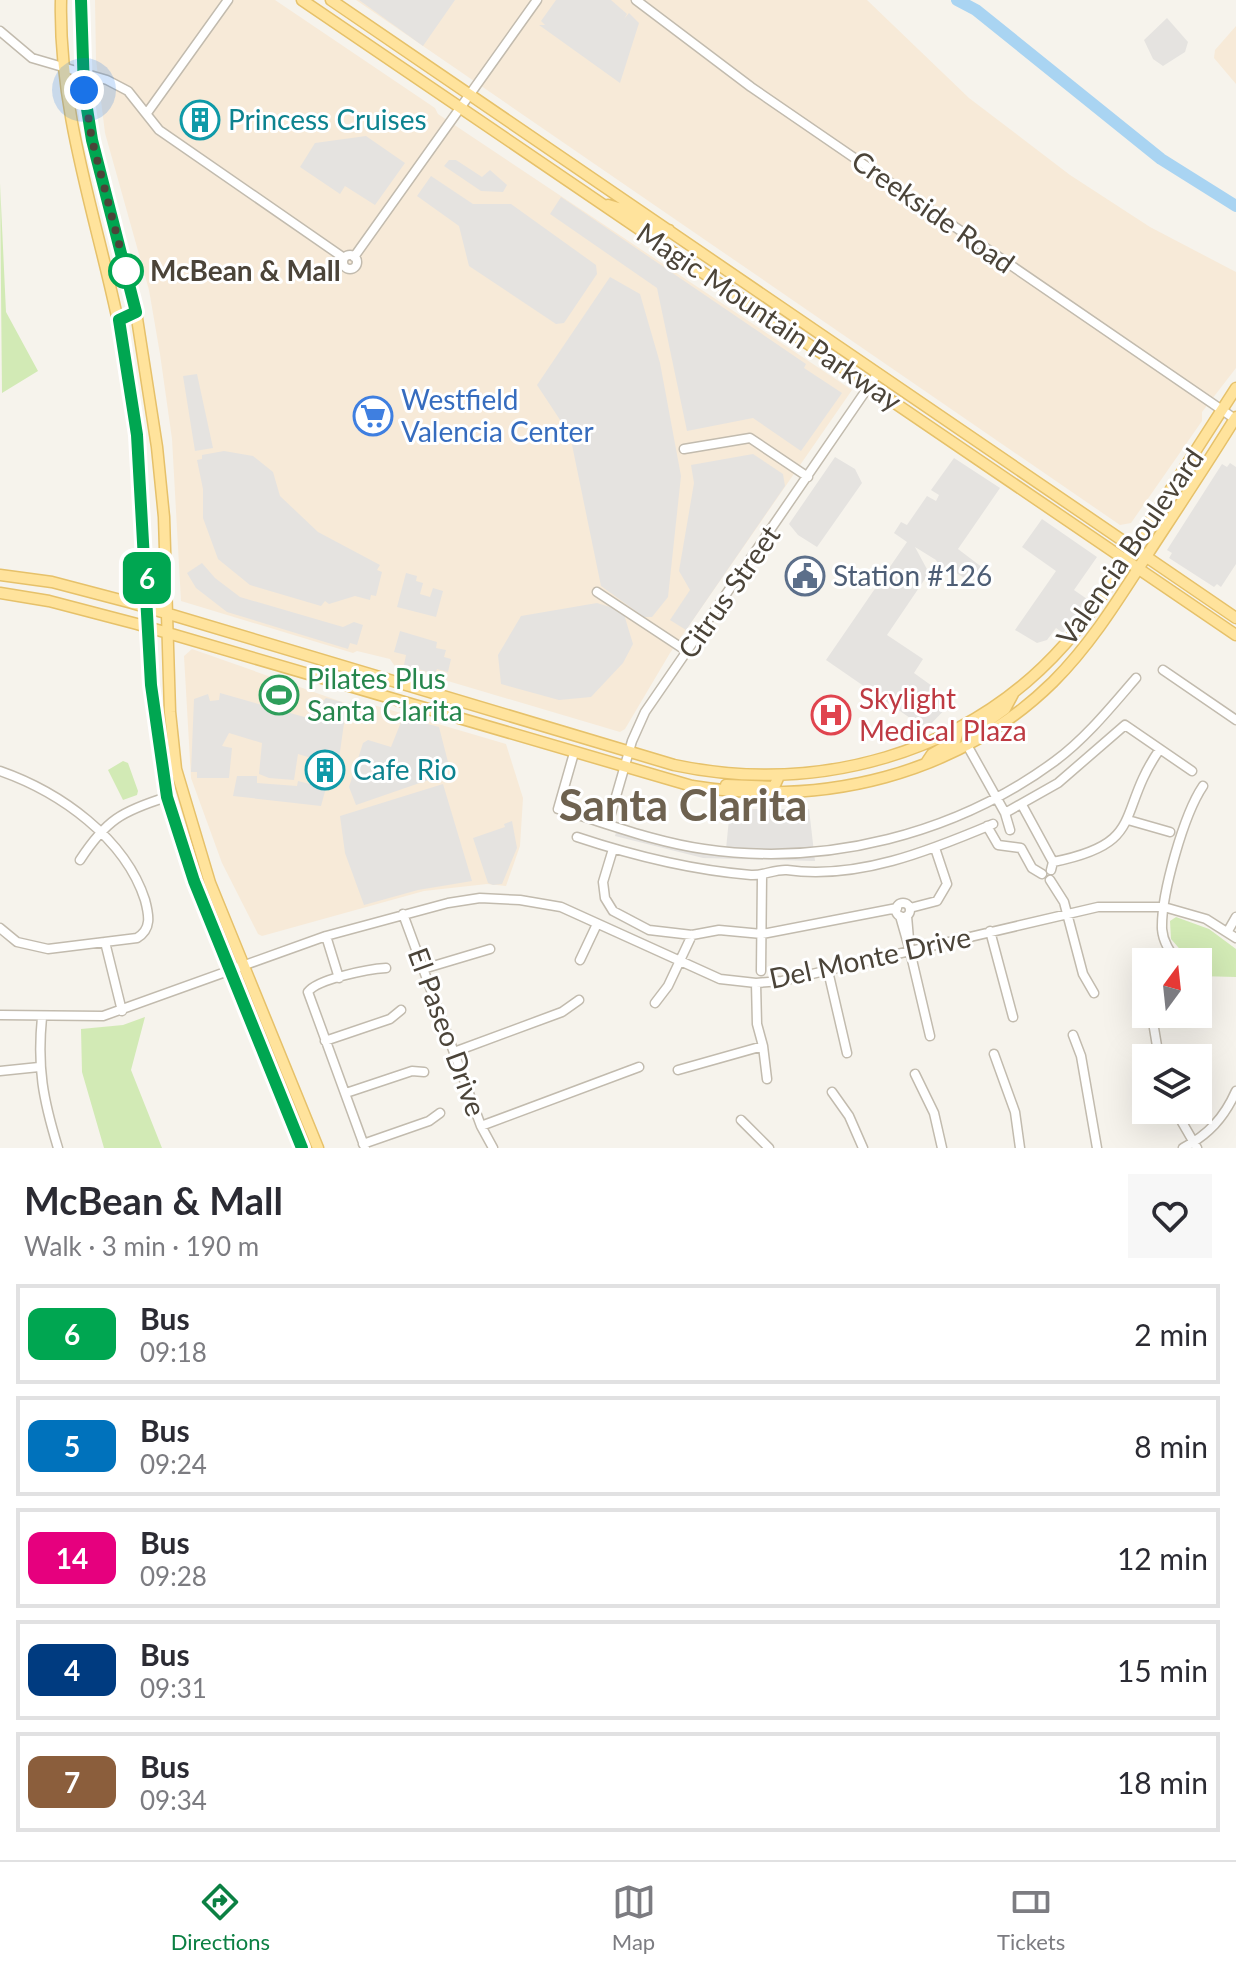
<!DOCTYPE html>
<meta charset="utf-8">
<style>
:root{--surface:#fff;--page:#f7f7f7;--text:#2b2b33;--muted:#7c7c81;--line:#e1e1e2;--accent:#0b8043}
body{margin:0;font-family:Lato,sans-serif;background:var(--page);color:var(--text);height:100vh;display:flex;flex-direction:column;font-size:30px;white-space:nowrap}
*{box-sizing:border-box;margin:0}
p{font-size:26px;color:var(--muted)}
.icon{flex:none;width:44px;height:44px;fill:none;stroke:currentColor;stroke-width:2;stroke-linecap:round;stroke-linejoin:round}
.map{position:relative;height:1148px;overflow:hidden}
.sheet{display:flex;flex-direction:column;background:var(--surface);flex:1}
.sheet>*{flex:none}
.badge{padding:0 16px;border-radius:12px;font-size:28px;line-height:52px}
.needle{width:52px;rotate:15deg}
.tools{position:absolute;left:1132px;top:948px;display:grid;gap:16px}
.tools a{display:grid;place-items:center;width:80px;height:80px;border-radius:0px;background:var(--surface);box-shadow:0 8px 32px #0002;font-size:40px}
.you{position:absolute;width:40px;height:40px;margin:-20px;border:6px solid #fff;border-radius:50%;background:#1a73e8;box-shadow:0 0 0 12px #1a73e833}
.map>.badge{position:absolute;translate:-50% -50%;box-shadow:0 0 0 4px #fff}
.round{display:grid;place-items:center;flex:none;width:84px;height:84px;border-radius:0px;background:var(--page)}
.head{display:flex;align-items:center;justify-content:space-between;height:136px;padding:0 24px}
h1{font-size:38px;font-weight:700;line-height:60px}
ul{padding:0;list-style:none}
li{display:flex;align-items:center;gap:24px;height:100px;margin:0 16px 12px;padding:0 8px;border:4px solid var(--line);border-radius:0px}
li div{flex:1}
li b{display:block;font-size:30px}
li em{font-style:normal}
li .badge{min-width:88px;font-weight:700;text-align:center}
.dock{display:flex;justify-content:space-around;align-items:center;height:112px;border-top:2px solid var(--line);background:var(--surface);font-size:22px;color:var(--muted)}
.dock a{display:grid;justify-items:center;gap:4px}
.dock .current{color:var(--accent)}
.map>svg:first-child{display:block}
</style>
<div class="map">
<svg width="1236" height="1148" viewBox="0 0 1236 1148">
<rect width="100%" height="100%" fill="#f6f3ec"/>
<!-- commercial -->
<path fill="#f7ead8" d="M95,0H275L435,108L438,114L852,390L670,653L625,729L620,732L394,665L390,659L357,651L353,653L181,601L172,439L160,354L149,290L105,133L96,60Z
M356,0H867L969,98L1070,175L1150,227L1236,272V368L1202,412V421L1131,523L1120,525Z
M1236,26V84L1214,58L1215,50Z
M192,649L345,703L377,706L506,744L523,798L520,846L506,886L487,884L424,891L262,936L258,934L222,863L191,778L184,656Z"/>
<!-- green -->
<path fill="#d2eab5" d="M0,183L6,312L38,371L2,393Z
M123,761L128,763L138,791L137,795L123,800L108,770Z
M1176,917L1209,929L1236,949V977L1198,976V962H1191L1171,939L1170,921Z
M145,1017L131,1070L162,1148H104L82,1072L81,1029L123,1025Z"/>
<!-- parking -->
<path fill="#e5e3e0" d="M359,0H455L423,46Z
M556,0H611L627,14L624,19L629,13L639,23L620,83L539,25H545L541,21Z
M1167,18L1188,42L1185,52L1163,66L1153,59L1144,40Z
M366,136L405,163L375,205L345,186L340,194L300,167L315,143Z
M449,160H456L482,177L490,170L507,185L503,192L481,191L444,166Z
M431,176L473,204H511L596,265L597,274L564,323L556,324L469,266L459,226L417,196Z
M561,197L806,364L804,368L842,393L801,451L753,418L687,431L657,288L550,214Z
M610,277L640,294L660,363L681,476L668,597L652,617H644L601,586L570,435L537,385Z
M197,374L213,448L195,451L183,376Z
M224,451L253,456L273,472L280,496L318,532L380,565L377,570L382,572L376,596L371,595L370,600L355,596L329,604L325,601L321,606L250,585L218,559L203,518V489L197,460L202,459V455Z
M753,454L783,474L785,486L686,630L670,620L690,590L679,571L694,483L691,465Z
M835,457L855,469L862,483L817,547L798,535L789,524Z
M954,458L1000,488L958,549L983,568L972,583L947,567L943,571L936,560L915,547L929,573L887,635L923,659L914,673L953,701L926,729L826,660L907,542L894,533L901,522L907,525L927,496L936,501L939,495L931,490Z
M1230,463L1236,467V564L1221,587L1217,584L1214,587L1169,558L1172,553L1167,550L1222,464L1227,467Z
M1042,519L1097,557L1074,590L1087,599L1063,633L1056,628L1047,640L1037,643L1015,630L1056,571L1022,547Z
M202,563L215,578L240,597L343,627L354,622L363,625L357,645L350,643L348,649L227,612L196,588L187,573Z
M406,573L417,576L416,581L423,583L420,594L430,597L433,588L443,591L436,617L397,607Z
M597,603L623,611L633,644L623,663L591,697L559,700L501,684L498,655L521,616Z
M400,631L437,642L436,648L446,650L444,657L451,659L448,672L437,669L435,674L404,665L406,655L394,652Z
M220,693L308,718L326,698L342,702L341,707L346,709L338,766L298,754L294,780L269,778L259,774L262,743L229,733L222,746L232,748L229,778H197V772H191L194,699L208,694L210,701L219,700Z
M403,717L439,727L448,762L435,770L437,777L356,805L349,787L363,743L368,740L391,747Z
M237,776H257V783L297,786L298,781L326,788L321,806L233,796Z
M443,784L472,881L418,890L364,905L345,853L340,816Z
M730,809L744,814L745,809H809L815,861L703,858L615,836L617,828L661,840L726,849Z
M512,821L517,848L502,884L493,885L488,883L473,838L505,827L504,824Z"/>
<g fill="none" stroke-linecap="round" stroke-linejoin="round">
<!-- river -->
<path stroke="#a9d4f2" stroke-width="12" d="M957,0L976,10L1161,159L1236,206"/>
<defs>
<path id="minor" d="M636,0L751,87L1235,419
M0,31L32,58L107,80L128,91L159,130L344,258
M147,113L228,0
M343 262a7 7 0 1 1 14 0a7 7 0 1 1-14 0Z
M354,257L537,0
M684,449L750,438L808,477
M597,592L688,652
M1163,670L1236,720
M967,745L1005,813L1010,830
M574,753L558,809C606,823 654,842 704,849C826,867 956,834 1055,761C1086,738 1111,707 1136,678
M0,771C60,792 125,838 145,900C149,915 152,929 137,938L48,949L17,942L0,928
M1022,805L1053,862L1051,870
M1005,813L1058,783L1125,725L1192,771
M1128,820L1170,832
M608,824L632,741L645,712L878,373
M987,826L998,845L1021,848L1032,868L1042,874
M577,837C634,856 691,870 751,875C763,876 775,869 787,870C857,880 929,851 993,824
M613,849L603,882L605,898L613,911L649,930L692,935L719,930L762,934L897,908
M80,860C106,820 122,811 167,797
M1053,862C1148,843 1115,813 1160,749
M1050,880L1064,902L1083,974L1094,993
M896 910a7 7 0 1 1 14 0a7 7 0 1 1-14 0Z
M910,908L937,901L947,884L935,848
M403,914L481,1126L493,1148
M900,916L910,951
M907,916L910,951L930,1036
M990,931L1013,1017
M1228,931L1236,917
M326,936L339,978
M105,942L122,1011
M580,960L597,924
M1178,962C1170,952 1163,942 1162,929C1161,894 1184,814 1203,786
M423,969L490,949
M761,971L762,876
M828,971L847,1053
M756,983L757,1024L763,1046
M655,1003L668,986L692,935
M0,1015L103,1016L326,936L448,903L480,898L520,900L561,907L720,979L756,983L782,981L1098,907H1164L1206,919L1236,938
M1152,1016L1159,1058
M42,1017C37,1068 43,1099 58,1148
M1073,1035L1081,1056L1097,1148
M325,1041L390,1019L401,1010
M454,1052L562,1012L579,1000
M994,1054L1015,1112L1020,1148
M678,1070L763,1046L767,1079
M0,1071L39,1067
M915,1074L934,1113L942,1148
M832,1092L849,1116L863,1148
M346,1093L412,1071L424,1072
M1175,1110L1197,1148
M741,1120L769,1148
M481,1126L639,1067
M363,1144L429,1121L440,1113
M365,1148L308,992C317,979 369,969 386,968
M1183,1148C1208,1135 1224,1118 1236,1091"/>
<path id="major" d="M61,0C58,124 105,240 126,361C151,504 137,651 166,793C179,854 208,911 232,968C257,1027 281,1087 302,1148
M81,0L84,90L92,140L136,312L157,447L164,517L170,712L176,769L210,883L318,1148
M302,0L1236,635
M331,0L1236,618
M608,205L625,210L662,234L669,230
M0,575L52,582L132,603L674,765C816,795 967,755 1065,644C1092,614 1113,579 1135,545C1169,493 1202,440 1236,388
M0,593L49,601L137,624L692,786C822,807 957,776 1053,682C1091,644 1118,600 1147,555C1177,509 1207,464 1236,417
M967,745L970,734L1005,709L1013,694
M926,763L932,754L955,741L959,728
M726,785L774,787L779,776"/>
</defs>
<!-- minor casing -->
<use href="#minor" stroke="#c2bbae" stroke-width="11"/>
<!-- major casing -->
<use href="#major" stroke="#e6c16a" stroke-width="13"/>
<!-- minor -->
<use href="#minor" stroke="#fff" stroke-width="8"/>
<!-- major -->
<use href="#major" stroke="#ffe39c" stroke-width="10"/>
</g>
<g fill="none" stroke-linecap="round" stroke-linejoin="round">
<defs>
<path id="line" d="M81,0L84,90L92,140L136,312L119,320L137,435L151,685L167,797L194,881L302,1148"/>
</defs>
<!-- line casing -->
<use href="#line" stroke="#fff" stroke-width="18"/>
<!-- line -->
<use href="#line" stroke="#00a651" stroke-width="12"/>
<!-- walk -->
<path stroke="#4b4439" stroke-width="8" stroke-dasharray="0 14.4" d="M84,90L92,140L126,271"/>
</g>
<!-- icons -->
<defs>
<symbol id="building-ring" viewBox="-11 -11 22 22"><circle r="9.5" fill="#fff" stroke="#0f9aa8" stroke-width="1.5"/><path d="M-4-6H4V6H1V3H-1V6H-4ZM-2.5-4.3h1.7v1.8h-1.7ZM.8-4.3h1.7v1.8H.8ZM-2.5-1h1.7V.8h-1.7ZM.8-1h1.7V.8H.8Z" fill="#0f9aa8"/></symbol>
<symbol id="supermarket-ring" viewBox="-11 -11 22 22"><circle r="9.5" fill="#fff" stroke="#3f7fe0" stroke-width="1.5"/><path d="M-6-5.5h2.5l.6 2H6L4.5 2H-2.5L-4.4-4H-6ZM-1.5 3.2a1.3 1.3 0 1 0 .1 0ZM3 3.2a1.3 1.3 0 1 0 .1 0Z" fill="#3f7fe0"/></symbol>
<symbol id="civic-ring" viewBox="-11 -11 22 22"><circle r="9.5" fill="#fff" stroke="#5c6f8a" stroke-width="1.5"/><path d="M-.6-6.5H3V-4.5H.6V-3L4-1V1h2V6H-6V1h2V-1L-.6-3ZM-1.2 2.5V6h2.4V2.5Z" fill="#5c6f8a"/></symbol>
<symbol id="stadium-ring" viewBox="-11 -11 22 22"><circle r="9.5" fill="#fff" stroke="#2e9e5b" stroke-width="1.5"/><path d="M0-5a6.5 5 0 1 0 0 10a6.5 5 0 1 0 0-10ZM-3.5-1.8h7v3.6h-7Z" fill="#2e9e5b"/></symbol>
<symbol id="hospital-ring" viewBox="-11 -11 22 22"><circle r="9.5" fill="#fff" stroke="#e0444e" stroke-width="1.5"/><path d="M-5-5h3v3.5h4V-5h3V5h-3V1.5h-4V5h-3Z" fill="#e0444e"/></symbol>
</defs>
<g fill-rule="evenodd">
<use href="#building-ring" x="178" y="98" width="44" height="44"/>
<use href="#supermarket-ring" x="351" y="394" width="44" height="44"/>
<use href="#civic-ring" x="783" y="554" width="44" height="44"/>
<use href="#stadium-ring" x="257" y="673" width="44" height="44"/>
<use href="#hospital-ring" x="809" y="693" width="44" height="44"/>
<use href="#building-ring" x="303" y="748" width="44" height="44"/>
</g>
<!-- markers -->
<circle fill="#fff" stroke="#00a651" stroke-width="4" cx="126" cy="271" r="16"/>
<g text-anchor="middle" stroke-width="6" stroke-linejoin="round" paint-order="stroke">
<!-- culture labels -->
<g font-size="28" fill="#0d838f" stroke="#fff" text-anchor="start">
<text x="228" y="130">Princess Cruises</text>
<text x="353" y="780">Cafe Rio</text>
</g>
<!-- street labels -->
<g font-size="28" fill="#4b4439" stroke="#fff">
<text transform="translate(933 212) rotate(35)" y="10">Creekside Road</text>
<text transform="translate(769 317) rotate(34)" y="10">Magic Mountain Parkway</text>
<text transform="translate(1130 547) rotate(-55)" y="10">Valencia Boulevard</text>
<text transform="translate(729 592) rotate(-55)" y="10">Citrus Street</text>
<text transform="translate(870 958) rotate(-12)" y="10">Del Monte Drive</text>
<text transform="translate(447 1032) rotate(70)" y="10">El Paseo Drive</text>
</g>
<!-- stop labels -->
<g font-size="28" font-weight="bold" fill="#4b4439" stroke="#fff" text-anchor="start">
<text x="150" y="281">McBean &amp; Mall</text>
</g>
<!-- shop labels -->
<g font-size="28" fill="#366cbe" stroke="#fff" text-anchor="start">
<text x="401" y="410">Westfield<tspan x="401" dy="32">Valencia Center</tspan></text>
</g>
<!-- service labels -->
<g font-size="28" fill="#4e5e75" stroke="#fff" text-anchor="start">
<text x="833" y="586">Station #126</text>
</g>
<!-- leisure labels -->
<g font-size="28" fill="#27864d" stroke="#fff" text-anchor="start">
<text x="307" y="689">Pilates Plus<tspan x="307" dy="32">Santa Clarita</tspan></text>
</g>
<!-- health labels -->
<g font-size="28" fill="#be3a42" stroke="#fff" text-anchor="start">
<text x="859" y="709">Skylight<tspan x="859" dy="32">Medical Plaza</tspan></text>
</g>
<!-- town labels -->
<g font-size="44" font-weight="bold" fill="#6e6250" stroke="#fff">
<text x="683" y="821">Santa Clarita</text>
</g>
</g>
</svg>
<div class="tools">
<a><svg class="needle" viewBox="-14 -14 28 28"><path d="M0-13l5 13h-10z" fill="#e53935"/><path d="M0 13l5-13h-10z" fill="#7c7c81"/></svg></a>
<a><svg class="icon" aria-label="layers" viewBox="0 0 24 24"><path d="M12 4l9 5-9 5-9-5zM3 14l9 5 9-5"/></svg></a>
</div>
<div class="you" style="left:84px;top:90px"></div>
<b class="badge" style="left:147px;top:578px;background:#00a651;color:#fff">6</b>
</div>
<section class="sheet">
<div class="head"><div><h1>McBean &amp; Mall</h1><p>Walk · 3 min · 190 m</p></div><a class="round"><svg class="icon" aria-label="heart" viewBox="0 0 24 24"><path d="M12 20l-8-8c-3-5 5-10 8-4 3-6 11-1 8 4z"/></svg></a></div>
<ul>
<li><span class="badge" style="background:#00a651;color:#fff">6</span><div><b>Bus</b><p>09:18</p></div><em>2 min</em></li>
<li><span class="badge" style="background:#0072bc;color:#fff">5</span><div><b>Bus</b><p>09:24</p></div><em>8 min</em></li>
<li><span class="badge" style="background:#e6007e;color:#fff">14</span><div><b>Bus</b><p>09:28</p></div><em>12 min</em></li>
<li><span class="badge" style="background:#003b80;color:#fff">4</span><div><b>Bus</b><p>09:31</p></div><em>15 min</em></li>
<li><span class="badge" style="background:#8b5e3c;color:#fff">7</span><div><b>Bus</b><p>09:34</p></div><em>18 min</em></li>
</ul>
</section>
<nav class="dock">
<a class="current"><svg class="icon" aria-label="directions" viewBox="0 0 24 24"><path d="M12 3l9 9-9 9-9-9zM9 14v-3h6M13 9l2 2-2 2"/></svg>Directions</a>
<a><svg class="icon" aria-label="map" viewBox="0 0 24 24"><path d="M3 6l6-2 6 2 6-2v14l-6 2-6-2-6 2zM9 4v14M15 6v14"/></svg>Map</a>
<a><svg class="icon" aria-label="tickets" viewBox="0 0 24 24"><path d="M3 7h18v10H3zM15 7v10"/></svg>Tickets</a>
</nav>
